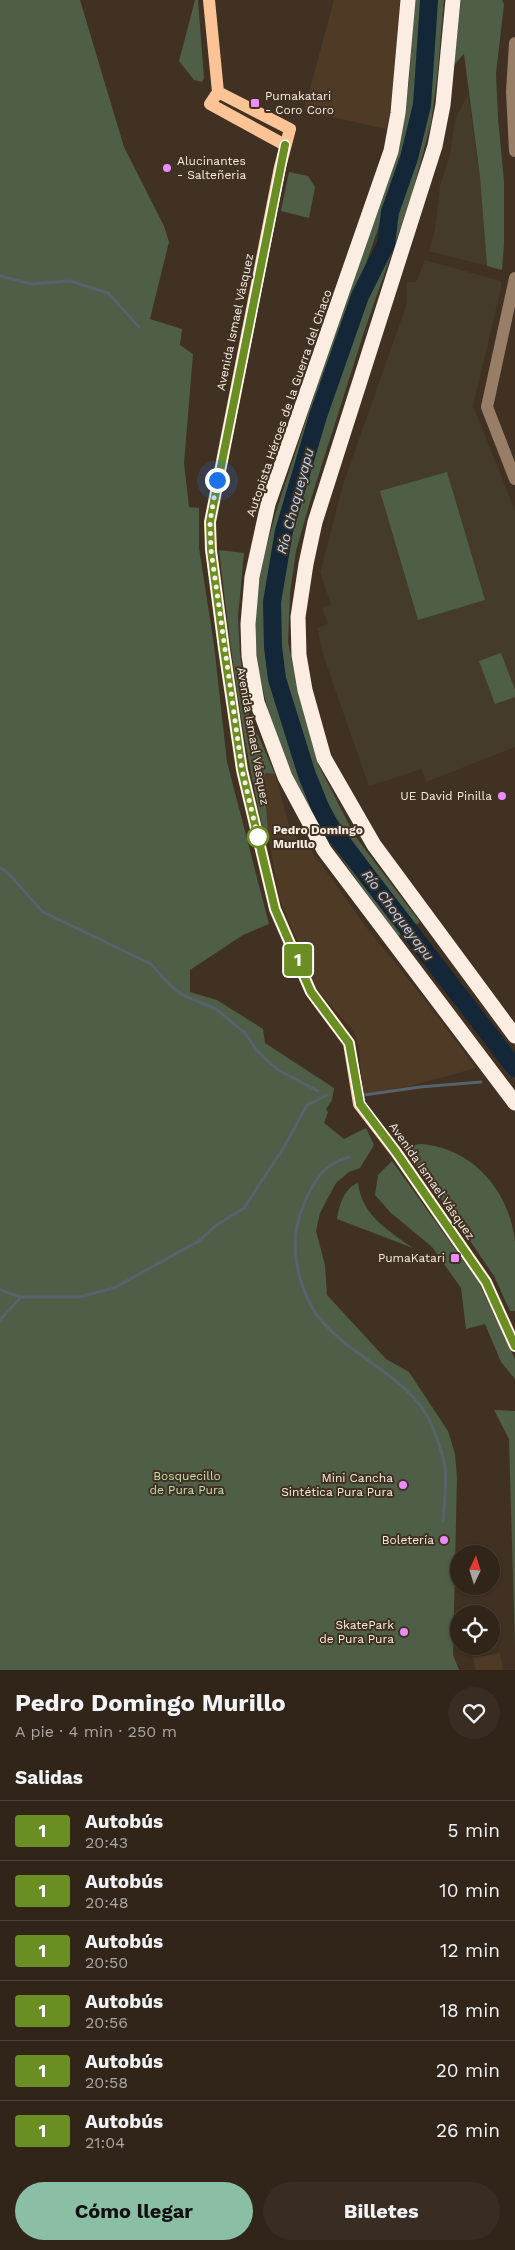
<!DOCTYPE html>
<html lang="es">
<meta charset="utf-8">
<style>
:root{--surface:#31251a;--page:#392d23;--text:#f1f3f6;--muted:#a8a5a2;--line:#4c4239;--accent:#8abfa5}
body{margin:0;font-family:"Work Sans",sans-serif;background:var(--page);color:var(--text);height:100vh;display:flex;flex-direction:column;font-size:19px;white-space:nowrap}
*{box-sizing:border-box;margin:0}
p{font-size:16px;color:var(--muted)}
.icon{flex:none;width:28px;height:28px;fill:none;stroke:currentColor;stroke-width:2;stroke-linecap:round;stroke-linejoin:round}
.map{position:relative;height:1670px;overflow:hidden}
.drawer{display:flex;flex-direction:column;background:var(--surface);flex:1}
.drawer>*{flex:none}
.badge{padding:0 10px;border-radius:4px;font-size:18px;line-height:32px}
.needle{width:32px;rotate:4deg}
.fabs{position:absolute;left:450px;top:1545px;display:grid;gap:10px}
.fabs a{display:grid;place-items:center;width:50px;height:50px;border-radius:50%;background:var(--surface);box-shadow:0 1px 4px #0004,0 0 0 1px var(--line);font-size:25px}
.you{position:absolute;width:25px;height:25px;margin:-12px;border:4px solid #fff;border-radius:50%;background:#1a73e8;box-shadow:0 0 0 8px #1a73e833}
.map>.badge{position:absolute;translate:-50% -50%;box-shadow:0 0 0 2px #fff}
h2{padding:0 15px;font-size:19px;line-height:45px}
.round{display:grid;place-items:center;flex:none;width:52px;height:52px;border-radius:26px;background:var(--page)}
.head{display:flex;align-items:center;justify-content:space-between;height:85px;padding:0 15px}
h1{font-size:24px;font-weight:700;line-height:38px}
.action{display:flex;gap:10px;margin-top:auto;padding:10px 15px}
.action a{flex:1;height:58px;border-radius:30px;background:var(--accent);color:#111;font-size:20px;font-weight:700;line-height:58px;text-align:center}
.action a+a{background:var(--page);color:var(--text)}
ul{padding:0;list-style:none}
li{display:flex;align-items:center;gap:15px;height:60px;padding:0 15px;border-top:1px solid var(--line)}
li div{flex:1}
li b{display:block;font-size:19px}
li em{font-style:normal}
li .badge{min-width:55px;font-weight:700;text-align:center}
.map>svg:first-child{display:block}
</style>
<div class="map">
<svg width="515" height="1670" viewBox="0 0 515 1670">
<rect width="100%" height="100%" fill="#413123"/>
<!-- built -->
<path fill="#4f3a26" d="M334,0H400L394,81L387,129L304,111Z
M266,773L275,774L290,829L303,848L311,850L366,927L424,999L476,1068L407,1087L363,1094L359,1048L354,1032L317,989L279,897L268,833L264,776Z
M500,1653L503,1670H476L473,1658Z"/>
<!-- education -->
<path fill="#453b2b" d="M468,94L480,177L487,266L429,251L435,230L440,186L450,155L455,120Z
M425,260L501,281V288L473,406L515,511V747L426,782L422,769L369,786L323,655L317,628L328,624L322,608L331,604L320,573L343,485L407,303V282H416Z"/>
<!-- green -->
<path fill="#4f5e46" d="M0,0H80L124,147L164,226L169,242L150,319L182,329L180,345L193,354L184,463L189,507L199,508V548L214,645L227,762L269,924L243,935L190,970V992L217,1000L263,1029L265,1043L334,1088L332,1100L326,1109L328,1112L324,1123L344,1139L366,1128L374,1145L360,1168L349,1172L336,1183L320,1213L316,1231L325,1265L327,1295L386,1359L409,1372L448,1431L455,1454L457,1477L453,1655L459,1670H0Z
M195,0H198L204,78L202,82L194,80L179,61Z
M415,0H423L416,93L403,157L337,347L282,521L272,561L266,609L268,659L275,702L299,772L317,814L407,931L398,936C334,849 274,773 258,662C250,613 262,559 276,512L402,125L409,82Z
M436,0H444L437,79L431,123L411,198L364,332L310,502L296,551L290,593L288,642L300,699L319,766L355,836L420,922L414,926L331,811L311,768L282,664L277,600L282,558L298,497L415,154L427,106Z
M461,0H502L504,4L496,74L498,118L504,181V244L502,270L487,266L480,177L464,54L454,65Z
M289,172L308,176L315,187L309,218L281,211Z
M447,472L485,600L418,620L380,491Z
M219,550L244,553L238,617L240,654L248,712L275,774L266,773L264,776L268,833L264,834C242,740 230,646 219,550Z
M501,653L515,690V697L495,704L479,661Z
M420,1144C472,1147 510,1191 515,1242C515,1264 515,1288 515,1311H510L494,1276L454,1217L408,1155L410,1146Z
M392,1161L478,1281L515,1359V1379L501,1362L485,1324L466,1329L461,1288L432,1247L391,1213L375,1195L378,1175Z
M358,1183C362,1216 388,1230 413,1248L337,1219C339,1206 344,1188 358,1183Z
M494,1410L515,1411V1648L509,1439Z"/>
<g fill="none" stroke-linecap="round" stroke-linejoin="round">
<!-- stream -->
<path stroke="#57626c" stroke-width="3" d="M0,276L31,284L70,281L108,293L139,327
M0,868L6,871L43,912L151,964L170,985L183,995L216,1009L245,1033L257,1051L278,1070L318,1091
M364,1095L420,1087L481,1082
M349,1157C324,1163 313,1182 304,1204C294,1227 292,1249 299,1274C303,1289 309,1306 320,1319C352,1358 406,1375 430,1421C435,1433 441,1448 444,1461C448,1475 444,1506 443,1521
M0,1290L21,1297H79L114,1288L199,1241L215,1226L244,1208L284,1147L307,1105L327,1095
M0,1320L21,1297"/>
<!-- river -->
<path stroke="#132739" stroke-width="18" d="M429,0L422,105L409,158L390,212L386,244L360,296L318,416L284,531L272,602L273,647L277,679L307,775L320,807L332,830L515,1068"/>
<!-- minor -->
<path stroke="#987d67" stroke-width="12" d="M515,43L512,92L515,151
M515,278L487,407L515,479"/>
<!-- major -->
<path stroke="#fcc496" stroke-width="12" d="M209,0L218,92
M218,92L290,129L280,167L210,522L211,550L224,649L242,770L275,909L311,992L349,1043L359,1104L396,1152L486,1282L515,1346
M218,92L210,104L285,145"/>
<!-- highway -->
<path stroke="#fbede2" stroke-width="15" d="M408,0L398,113L391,151L268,504L252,577L248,624L249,656L257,702L285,777L324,850L515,1103
M453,0L443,105L435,146L315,522L306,564L298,617L299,655L305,690L324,758L374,845L515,1036"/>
</g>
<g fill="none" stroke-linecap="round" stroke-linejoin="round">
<defs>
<path id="line" d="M285,145L210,522L211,550L224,649L242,770L275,909L311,992L349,1043L360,1104L396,1152L486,1282L515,1346"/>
</defs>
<!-- line casing -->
<use href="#line" stroke="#fff" stroke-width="11"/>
<!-- line -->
<use href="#line" stroke="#6b8e23" stroke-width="8"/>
<!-- walk -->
<path stroke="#f7ede3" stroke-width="5" stroke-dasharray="0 9" d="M217,480L210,522L211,550L242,770L258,837"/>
</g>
<!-- markers -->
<g fill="#ec8cfa" stroke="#413123" stroke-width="2">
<rect x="250" y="98" width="10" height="10" rx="2.5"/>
<circle cx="167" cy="168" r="5"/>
<circle cx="502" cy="796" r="5"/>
<rect x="450" y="1253" width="10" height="10" rx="2.5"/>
<circle cx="403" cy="1485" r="5"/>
<circle cx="444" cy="1540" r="5"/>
<circle cx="404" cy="1632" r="5"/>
</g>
<circle fill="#fff" stroke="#6b8e23" stroke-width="2.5" cx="258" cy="837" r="10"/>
<g text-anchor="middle" stroke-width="4" stroke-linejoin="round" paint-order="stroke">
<!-- poi labels -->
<g font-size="12" fill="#f7ede3" stroke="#413123" text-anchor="end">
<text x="265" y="100" text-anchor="start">Pumakatari<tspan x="265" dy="14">- Coro Coro</tspan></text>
<text x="177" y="165" text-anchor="start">Alucinantes<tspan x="177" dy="14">- Salteñeria</tspan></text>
<text x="492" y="800">UE David Pinilla</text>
<text x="445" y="1262">PumaKatari</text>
<text x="393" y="1482">Mini Cancha<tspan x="393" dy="14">Sintética Pura Pura</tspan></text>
<text x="434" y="1544">Boletería</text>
<text x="394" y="1629">SkatePark<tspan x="394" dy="14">de Pura Pura</tspan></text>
</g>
<!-- street labels -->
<g font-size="12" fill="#f7ede3" stroke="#413123">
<text transform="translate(235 322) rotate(-78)" y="4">Avenida Ismael Vásquez</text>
<text transform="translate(289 403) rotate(-71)" y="4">Autopista Héroes de la Guerra del Chaco</text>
<text transform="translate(253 736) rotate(80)" y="4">Avenida Ismael Vásquez</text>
<text transform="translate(432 1181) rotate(55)" y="4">Avenida Ismael Vásquez</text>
</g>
<!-- stop labels -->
<g font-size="12" font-weight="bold" fill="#f7ede3" stroke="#413123" text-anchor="start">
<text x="273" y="834">Pedro Domingo<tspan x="273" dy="14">Murillo</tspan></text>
</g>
<!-- park labels -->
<g font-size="12" fill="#c2e1af" stroke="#413123">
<text x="187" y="1480">Bosquecillo<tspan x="187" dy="14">de Pura Pura</tspan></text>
</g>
<!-- water labels -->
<g font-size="14" font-style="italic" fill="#b7d9fb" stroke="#413123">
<text transform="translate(295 501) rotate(-75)" y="5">Río Choqueyapu</text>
<text transform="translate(398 915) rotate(53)" y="5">Río Choqueyapu</text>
</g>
</g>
</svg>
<div class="fabs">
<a><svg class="needle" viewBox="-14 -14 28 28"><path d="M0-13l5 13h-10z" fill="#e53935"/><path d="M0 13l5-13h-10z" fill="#a8a5a2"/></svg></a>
<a><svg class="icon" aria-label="locate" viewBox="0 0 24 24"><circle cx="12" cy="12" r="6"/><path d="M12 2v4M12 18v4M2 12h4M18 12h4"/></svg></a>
</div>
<div class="you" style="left:217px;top:480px"></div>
<b class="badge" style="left:298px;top:960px;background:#6b8e23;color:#fff">1</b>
</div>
<section class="drawer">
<div class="head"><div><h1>Pedro Domingo Murillo</h1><p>A pie · 4 min · 250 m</p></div><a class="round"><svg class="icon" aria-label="heart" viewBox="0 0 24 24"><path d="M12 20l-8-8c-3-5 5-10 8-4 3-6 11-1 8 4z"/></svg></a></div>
<h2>Salidas</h2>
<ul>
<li><span class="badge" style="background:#6b8e23;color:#fff">1</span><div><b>Autobús</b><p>20:43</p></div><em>5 min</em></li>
<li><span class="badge" style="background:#6b8e23;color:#fff">1</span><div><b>Autobús</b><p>20:48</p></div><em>10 min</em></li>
<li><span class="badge" style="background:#6b8e23;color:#fff">1</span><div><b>Autobús</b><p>20:50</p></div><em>12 min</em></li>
<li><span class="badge" style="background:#6b8e23;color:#fff">1</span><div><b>Autobús</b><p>20:56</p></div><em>18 min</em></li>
<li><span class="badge" style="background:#6b8e23;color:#fff">1</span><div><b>Autobús</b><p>20:58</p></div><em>20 min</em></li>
<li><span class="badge" style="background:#6b8e23;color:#fff">1</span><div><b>Autobús</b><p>21:04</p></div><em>26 min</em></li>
</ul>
<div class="action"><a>Cómo llegar</a><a>Billetes</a></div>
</section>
